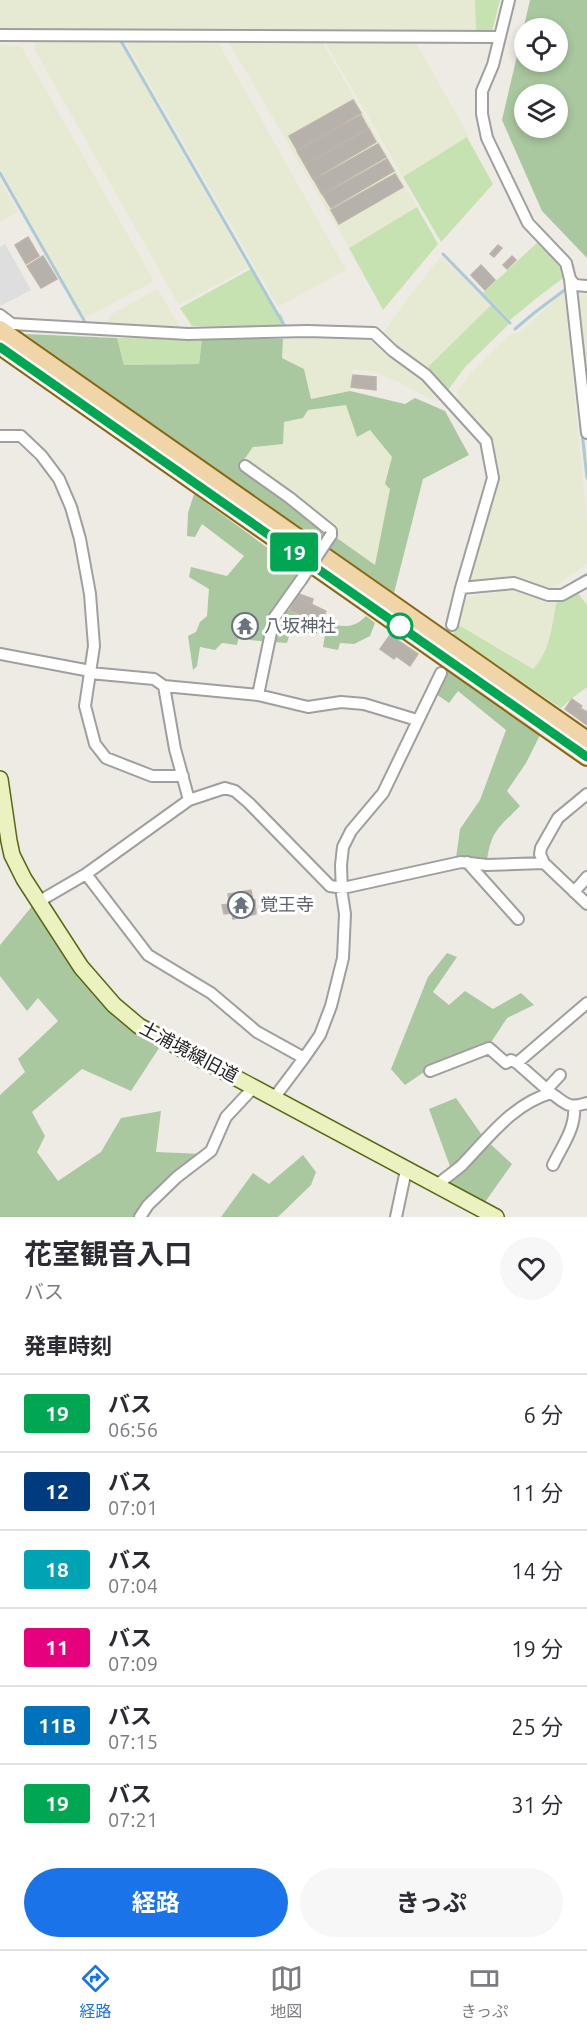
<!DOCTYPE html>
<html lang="ja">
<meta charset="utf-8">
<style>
:root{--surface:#fff;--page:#f7f7f7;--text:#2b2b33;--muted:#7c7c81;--line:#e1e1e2;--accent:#1a73e8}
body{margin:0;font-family:Ubuntu,"Noto Sans JP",sans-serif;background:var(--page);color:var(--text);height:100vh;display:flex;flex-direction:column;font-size:22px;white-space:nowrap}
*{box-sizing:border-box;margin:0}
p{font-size:20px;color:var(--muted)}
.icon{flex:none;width:33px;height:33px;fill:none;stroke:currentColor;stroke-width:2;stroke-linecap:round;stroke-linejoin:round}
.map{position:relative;height:1217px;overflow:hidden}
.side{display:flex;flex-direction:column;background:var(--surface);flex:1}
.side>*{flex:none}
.badge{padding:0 12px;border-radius:4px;font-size:21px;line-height:39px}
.controls{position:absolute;left:514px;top:18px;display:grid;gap:12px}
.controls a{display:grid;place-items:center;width:54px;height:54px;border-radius:50%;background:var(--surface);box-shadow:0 3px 9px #0003;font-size:30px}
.map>.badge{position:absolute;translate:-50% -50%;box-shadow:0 0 0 3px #fff}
h2{padding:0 24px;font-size:22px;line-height:54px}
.round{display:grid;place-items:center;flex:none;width:63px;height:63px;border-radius:32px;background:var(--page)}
.overview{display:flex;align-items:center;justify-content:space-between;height:102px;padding:0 24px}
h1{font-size:28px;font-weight:700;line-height:45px}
.cta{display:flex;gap:12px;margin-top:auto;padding:12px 24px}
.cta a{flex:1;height:69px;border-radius:36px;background:var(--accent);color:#fff;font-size:24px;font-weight:700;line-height:69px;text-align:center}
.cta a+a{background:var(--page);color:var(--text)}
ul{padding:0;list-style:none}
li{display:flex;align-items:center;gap:18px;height:78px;padding:0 24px;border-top:2px solid var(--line)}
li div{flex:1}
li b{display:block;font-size:22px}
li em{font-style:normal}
li .badge{min-width:66px;font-weight:700;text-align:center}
.dock{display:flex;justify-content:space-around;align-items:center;height:84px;border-top:2px solid var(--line);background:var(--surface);font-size:16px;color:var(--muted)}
.dock a{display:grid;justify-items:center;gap:3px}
.dock .current{color:var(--accent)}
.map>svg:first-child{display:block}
</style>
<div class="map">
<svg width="587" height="1217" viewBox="0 0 587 1217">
<rect width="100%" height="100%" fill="#eeebe5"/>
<!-- farmland -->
<path fill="#e7ead3" d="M0,0H475L476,32L0,30Z
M228,41L323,43L417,207L349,248Z
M36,42H120L248,268L179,305L34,49Z
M325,42L416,43L469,136L403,177Z
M126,43L219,44L346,270L278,307Z
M0,45L21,46L154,281L85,318L0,169Z
M0,180L18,212L0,222Z
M441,256L491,305L428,367L381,336L402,306Z
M158,289L180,328L106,323L110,315Z
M564,292L587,519V564L555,586L544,590L472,582L469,578L498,480L491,443L487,434L459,405L457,400V391L470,374L509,335L519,332Z
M575,292H587V396Z
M369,336L426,379L440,399L436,402L394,380L370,371L353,370L350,391L311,399L304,369L282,358L283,339Z
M346,405L357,436L370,430L392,457L385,484L390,489L375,565L238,467L253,446L284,422L303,418L308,410Z
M516,589L556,603L549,642L539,664L533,670L457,624L467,597Z"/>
<!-- grass -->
<path fill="#c6e2b1" d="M475,0H500L492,32H476Z
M467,137L493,184L441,242L403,177Z
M417,207L438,244L383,310L349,248Z
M539,241L554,255L565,274L562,279L538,297L510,320L483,293Z
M251,269L278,314H281L287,328L192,326L180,308Z
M491,305L509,324L466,366L448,390L428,367Z
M117,338L202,339L199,364L124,365Z
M577,592L587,605V687L571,699L561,708L453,636L457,624L533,669C550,652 552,626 556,603Z"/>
<!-- forest -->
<path fill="#a9c89f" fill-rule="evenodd" d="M530,0H587V258L542,211L502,120ZM525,28H558V62H525ZM525,94H558V128H525Z
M25,334L117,338L124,365L199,364L202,339H283L282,358L304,369L311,399L350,391L405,404L415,398L445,411L469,455L423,479L394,593ZM346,405L357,437L370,430L392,457L385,484L390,489L375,565L238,468L253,447L283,444L284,422L303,418L308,410Z
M194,494L302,573L281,606L320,626L316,635L291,630L287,643L249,640V620L243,618L237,645L222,643L215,650L200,647L197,666L193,670L188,636L196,632L200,622L207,616L209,589L189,577L191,567L227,576L244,556L202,524L195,537L187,536L188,513Z
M366,616L375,623L370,636L354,644L340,643L338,650L323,647L327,623C343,627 354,629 366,616Z
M448,671L540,735L526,763L507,791L520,806C500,827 491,830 487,861L479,862L470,858H456L460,829L480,800L506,730L458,691L449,703L436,694Z
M33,905L72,965L161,1045L131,1091L82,1069L32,1112L45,1136L37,1152L58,1181L101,1152L121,1118L161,1111L156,1152L203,1154L137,1217H0V1095L25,1072L18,1059L58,1021L38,998L27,1011L0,976V945Z
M447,953L457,957L433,992L449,1005L465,991L493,1009L521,993L534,1005L507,1018L490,1044L427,1070L405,1085L391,1069L428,977Z
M456,1098L484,1138L512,1164L483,1205L446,1185L451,1169L429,1109Z
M303,1155L316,1172L311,1185L278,1217H221L253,1173L269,1184Z"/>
<!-- parking -->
<path fill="#dedede" d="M5,244L31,290L0,306V247Z"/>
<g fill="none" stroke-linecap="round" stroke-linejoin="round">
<!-- stream -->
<path stroke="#abcad6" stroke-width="3" d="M121,41L285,327
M0,173L85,322
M443,254L510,323
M515,329L534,313L566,289V291
M582,432L587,478
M573,583L587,574"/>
</g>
<!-- building -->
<path fill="#b7b1ab" stroke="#beb3a9" stroke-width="1.5" d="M353,100L361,113L297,150L289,136Z
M361,115L368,128L305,165L297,151Z
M369,129L376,142L313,179L305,165Z
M378,144L386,157L322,194L314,180Z
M387,159L394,171L331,208L323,195Z
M395,174L403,187L339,224L331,210Z
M28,237L39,256L26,264L15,245Z
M498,245L502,248L494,257L490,254Z
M43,256L57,279L41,288L27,266Z
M512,256L516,260L507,269L503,265Z
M481,265L495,280L485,290L471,275Z
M353,375L376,377V390L351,387Z
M299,594L313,599L312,603L298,598Z
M296,597L326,611L320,624L290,610Z
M241,615L254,619L248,638L236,634Z
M390,635L418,654L410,666L396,656L394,659L380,649Z
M572,699L582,706L580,708L587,712V725L565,709Z
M251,890L253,900H255L256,914L233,919L232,913L224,914L222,905L230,904L228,894Z"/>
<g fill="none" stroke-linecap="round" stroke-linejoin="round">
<defs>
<path id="street" d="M509,0L493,65L482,91V114L487,138L528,223L566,263L570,279L587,433
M0,35L499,37
M570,279L575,285L587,286
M0,315L12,324L188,334L307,331L374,333L393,351L426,375L486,441L493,478L461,588L452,625
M0,436H21L41,455L59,479L71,507L80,539L90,594L94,646L85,706L95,744L106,758L152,776H183
M245,466L290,498L331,531V535
M461,588L514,583L548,595H562L587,581
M0,654L85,670L90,673L154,679L164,686L258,695L308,707L341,702L364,704L417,720
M164,686L175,749L189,800
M258,695L274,618L301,580
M467,862L518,919
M544,863L540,854L541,848L558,818L587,794
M86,874L148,955L211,993L257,1032L304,1058
M574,892L587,877
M38,902L86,874L189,800L225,788L235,791L249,803L330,886L343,888L461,862L487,865L544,863L587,904
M517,1063L587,1003
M430,1071L489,1048L506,1063L511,1060L517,1063L551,1093
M547,1089L560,1075
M274,1098L304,1058L320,1035L331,1006L343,958L345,914L342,894L341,865L343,847L351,831L383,793L441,673
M553,1165C562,1146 576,1128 574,1107
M437,1185C445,1178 454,1172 462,1165C489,1137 513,1104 551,1093C567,1104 567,1109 587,1103
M140,1217L148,1205L177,1177L211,1151L226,1117L254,1087
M396,1217L406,1170"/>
<path id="secondary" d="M0,779L9,841L12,855L24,879L81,967L114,1005L139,1026L496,1217"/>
<path id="primary" d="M0,329L587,740
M0,346L587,757"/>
</defs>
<!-- street casing -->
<use href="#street" stroke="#9f9f9f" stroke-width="14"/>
<!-- secondary casing -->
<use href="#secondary" stroke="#5a6812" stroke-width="18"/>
<!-- primary casing -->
<use href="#primary" stroke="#866612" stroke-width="20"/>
<!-- street -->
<use href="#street" stroke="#fff" stroke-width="10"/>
<!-- secondary -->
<use href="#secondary" stroke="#ecf2bf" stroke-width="15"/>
<!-- primary -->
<use href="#primary" stroke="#f0d5a8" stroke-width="16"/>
<defs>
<path id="street-bridge" d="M301,580L331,535"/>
</defs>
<!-- street-bridge casing -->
<use href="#street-bridge" stroke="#9f9f9f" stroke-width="14" stroke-linecap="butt"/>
<!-- street-bridge -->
<use href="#street-bridge" stroke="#fff" stroke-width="10"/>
</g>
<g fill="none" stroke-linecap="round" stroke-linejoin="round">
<defs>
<path id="line" d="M0,347L587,757"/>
</defs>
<!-- line casing -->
<use href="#line" stroke="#fff" stroke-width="14"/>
<!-- line -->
<use href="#line" stroke="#00a651" stroke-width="9"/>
</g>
<!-- icons -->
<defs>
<symbol id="temple-ring" viewBox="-11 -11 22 22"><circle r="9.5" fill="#fff" stroke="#6b7280" stroke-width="1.5"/><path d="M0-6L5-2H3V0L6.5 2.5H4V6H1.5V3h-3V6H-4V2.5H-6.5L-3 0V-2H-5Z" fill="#6b7280"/></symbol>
</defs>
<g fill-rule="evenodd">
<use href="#temple-ring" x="230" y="611" width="30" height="30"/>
<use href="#temple-ring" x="226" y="890" width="30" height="30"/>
</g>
<!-- markers -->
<circle fill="#fff" stroke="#00a651" stroke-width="3" cx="400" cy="626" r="12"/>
<g text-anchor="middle" stroke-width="6" stroke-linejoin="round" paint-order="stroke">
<!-- worship labels -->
<g font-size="18" fill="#5b616d" stroke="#fff" text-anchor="start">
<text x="264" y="632">八坂神社</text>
<text x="260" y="911">覚王寺</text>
</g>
<!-- street labels -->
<g font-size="18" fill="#1e1e1e" stroke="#fff">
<text transform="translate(189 1052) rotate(28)" y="6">土浦境線旧道</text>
</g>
</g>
</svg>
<div class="controls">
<a><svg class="icon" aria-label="locate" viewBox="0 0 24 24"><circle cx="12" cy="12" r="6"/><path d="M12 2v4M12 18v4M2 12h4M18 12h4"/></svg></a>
<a><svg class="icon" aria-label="layers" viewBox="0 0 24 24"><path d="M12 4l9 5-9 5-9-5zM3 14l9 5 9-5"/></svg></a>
</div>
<b class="badge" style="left:294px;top:552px;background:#00a651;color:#fff">19</b>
</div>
<section class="side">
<div class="overview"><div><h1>花室観音入口</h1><p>バス</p></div><a class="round"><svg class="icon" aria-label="heart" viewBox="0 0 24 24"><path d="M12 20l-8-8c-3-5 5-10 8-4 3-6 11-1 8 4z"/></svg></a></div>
<h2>発車時刻</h2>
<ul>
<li><span class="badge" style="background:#00a651;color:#fff">19</span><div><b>バス</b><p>06:56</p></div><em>6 分</em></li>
<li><span class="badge" style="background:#003b80;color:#fff">12</span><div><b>バス</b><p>07:01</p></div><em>11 分</em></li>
<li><span class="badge" style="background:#00a3b4;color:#fff">18</span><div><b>バス</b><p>07:04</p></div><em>14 分</em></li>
<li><span class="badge" style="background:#e6007e;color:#fff">11</span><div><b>バス</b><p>07:09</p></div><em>19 分</em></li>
<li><span class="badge" style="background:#0072bc;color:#fff">11B</span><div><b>バス</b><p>07:15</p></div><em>25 分</em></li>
<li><span class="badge" style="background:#00a651;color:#fff">19</span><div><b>バス</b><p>07:21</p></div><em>31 分</em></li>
</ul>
<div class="cta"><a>経路</a><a>きっぷ</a></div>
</section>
<nav class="dock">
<a class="current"><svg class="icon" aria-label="directions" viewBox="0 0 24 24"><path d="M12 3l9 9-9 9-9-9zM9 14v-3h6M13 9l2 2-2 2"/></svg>経路</a>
<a><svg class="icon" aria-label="map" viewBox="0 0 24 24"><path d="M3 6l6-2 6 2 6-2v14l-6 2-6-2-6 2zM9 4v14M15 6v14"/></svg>地図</a>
<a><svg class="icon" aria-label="tickets" viewBox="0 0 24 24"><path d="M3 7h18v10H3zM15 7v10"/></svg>きっぷ</a>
</nav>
